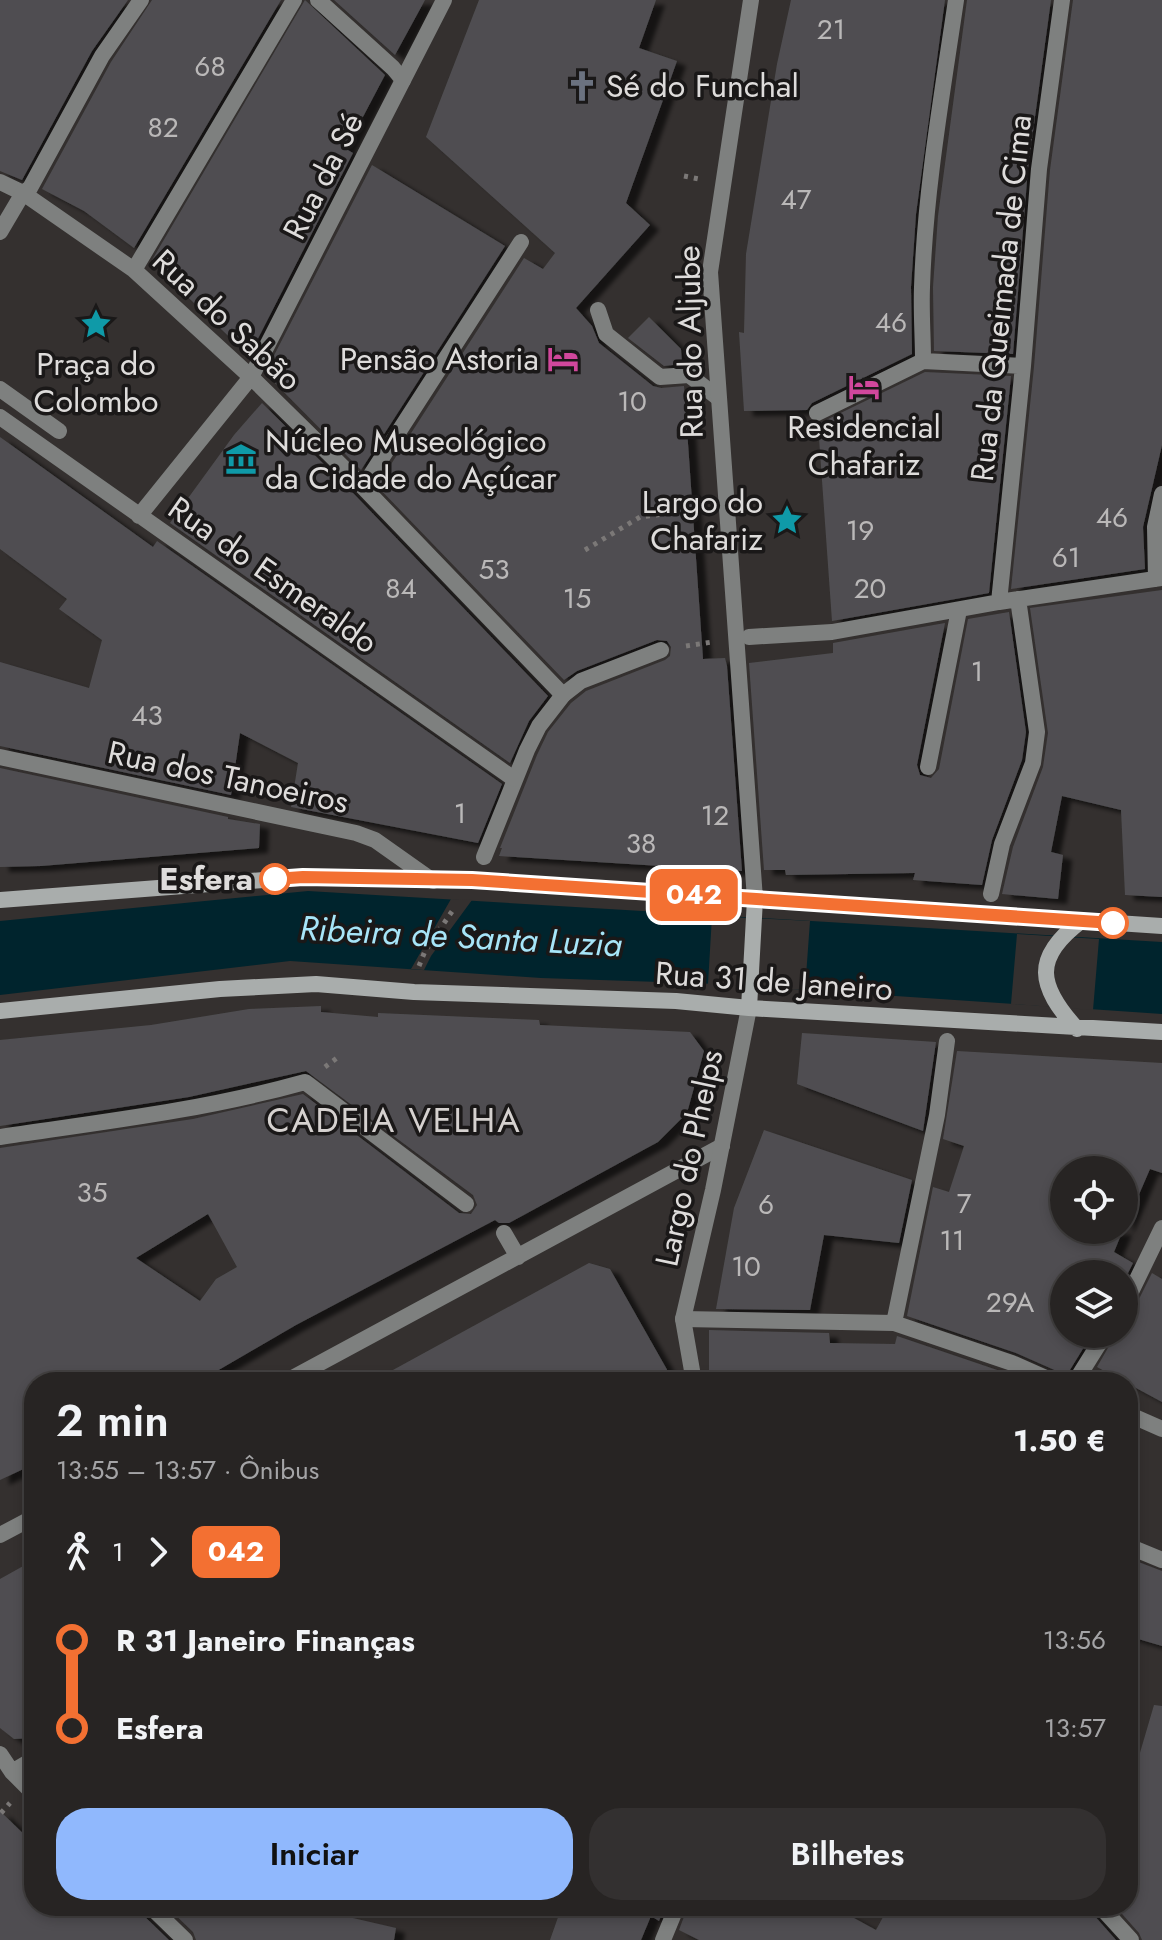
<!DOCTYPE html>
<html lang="pt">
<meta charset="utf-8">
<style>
:root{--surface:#272423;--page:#333030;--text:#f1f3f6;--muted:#a4a4a6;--line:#434141;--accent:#90b8fd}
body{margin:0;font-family:Jost,sans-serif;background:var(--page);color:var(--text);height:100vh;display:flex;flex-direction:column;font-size:30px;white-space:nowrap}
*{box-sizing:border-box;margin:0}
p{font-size:26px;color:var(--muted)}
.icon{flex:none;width:44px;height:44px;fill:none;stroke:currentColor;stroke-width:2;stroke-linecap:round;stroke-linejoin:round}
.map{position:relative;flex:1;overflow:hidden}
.panel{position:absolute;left:24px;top:1372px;width:1114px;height:544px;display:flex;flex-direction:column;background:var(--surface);border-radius:32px;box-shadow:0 4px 12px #0003,0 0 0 2px var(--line)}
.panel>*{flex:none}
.badge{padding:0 16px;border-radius:12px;font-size:28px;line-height:52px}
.controls{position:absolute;left:1050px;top:1156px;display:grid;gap:16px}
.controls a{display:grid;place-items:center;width:88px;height:88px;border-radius:50%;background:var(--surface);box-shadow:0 4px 12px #0003,0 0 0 2px var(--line);font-size:40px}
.map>.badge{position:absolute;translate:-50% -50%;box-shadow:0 0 0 4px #fff}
.legs{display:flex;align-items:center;gap:12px;height:88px;padding:0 32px;font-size:26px}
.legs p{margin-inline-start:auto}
.overview{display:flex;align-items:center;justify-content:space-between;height:136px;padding:0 32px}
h1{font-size:44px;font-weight:600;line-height:60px}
.primary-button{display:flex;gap:16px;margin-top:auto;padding:16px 32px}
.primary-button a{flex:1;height:92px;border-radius:32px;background:var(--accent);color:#111;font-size:32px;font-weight:600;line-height:92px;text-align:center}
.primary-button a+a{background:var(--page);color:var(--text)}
ul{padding:0 32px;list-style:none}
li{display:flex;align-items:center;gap:28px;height:88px;font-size:30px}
li i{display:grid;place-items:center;width:12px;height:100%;margin:0 10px;background:currentColor}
li i::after{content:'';width:20px;height:20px;margin:-10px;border:6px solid;border-radius:50%;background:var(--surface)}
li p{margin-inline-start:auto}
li:first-child i{background:linear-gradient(#0000 50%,currentColor 0)}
li:last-child i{background:linear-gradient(currentColor 50%,#0000 0)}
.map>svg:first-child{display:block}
</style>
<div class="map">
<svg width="1162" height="1940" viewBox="0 0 1162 1940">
<defs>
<filter id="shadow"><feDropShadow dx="9" dy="5" stdDeviation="2" flood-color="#0009"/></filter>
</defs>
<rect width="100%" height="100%" fill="#34302f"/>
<!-- water -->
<path fill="#00242d" d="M308,891L1162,942V1014L719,984L541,978L290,961L0,995V921Z"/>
<!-- pier -->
<path fill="#34302f" d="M451,899L472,900L431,956L424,970L411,969Z
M712,916L810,921L805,990L708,984Z
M1017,934L1099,939L1093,1010L1011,1004Z"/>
<!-- building -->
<path fill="#4f4e51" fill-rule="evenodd" filter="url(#shadow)" d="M0,0H128L92,51L22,180L0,171Z
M152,0H281L134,248L84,211L42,189L111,62Z
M305,0L385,75L346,149L353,153L249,356L167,277L169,272L152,260Z
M334,0H425L395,55Z
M479,0H656L639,48L677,61L626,203L650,225L576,308L592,326L599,343L653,386L661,388L684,386L703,659L725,658L727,666L742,871L499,856L502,848H500L537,755L548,732L571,703L586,691L665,660L670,656L671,647L667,641L657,640L577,671L564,680L377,486L524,258L543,269L555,253L426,137Z
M791,0H945L916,214L911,287L912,354L812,403L807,410L744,411L739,332L744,333L746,254L777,64Z
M967,0H1051L1028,168L1013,354L934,351L933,287L938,216Z
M1073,0H1162V445L1143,527L1145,569L1011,589L1034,367L1050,170Z
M372,165L505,246L361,470L265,373Z
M649,317L681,349L682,364L664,366L628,338Z
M925,372L1011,376L989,593L832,621L818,424Z
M262,403L355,495L548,696L529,721L510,763L170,523L234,435Z
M0,437L153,547L157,541L502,784L478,843L291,807L298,763L240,733L231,795L0,746V662L89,688L102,640L59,609L67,599L0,549Z
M1162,590V897L1125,895L1121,810L1062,796L1051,852L1063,855L1058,899L1002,894L1013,847L1043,767L1048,733L1030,608Z
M1009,612L1026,732L1022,760L992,840L982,885L913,880L915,873L786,875L785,870H764L749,663L833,653V643L945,623L917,765L920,775L931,778L939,769L968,619Z
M0,768L228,817V819L260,824L259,848L41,866L0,867Z
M321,1006V1012L378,1017V1013L539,1020L540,1025L690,1032L704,1051L687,1113L658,1142L509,1223H499L495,1220L296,1325L198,1382H34V1464L0,1480V1148L193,1119L303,1094L459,1213L471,1214L477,1205L473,1195L306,1071L189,1097L0,1126V1040L151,1025L249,1009ZM208,1214L237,1267L216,1279L200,1301L136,1258Z
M802,1033L936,1042L923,1131L797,1084Z
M957,1051L1162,1063V1173L1150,1169L1124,1229V1170H1064V1230H1123L1114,1252L1133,1263L1124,1281V1274H1064V1334H1092L1065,1378L1059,1372L1016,1353L907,1316L933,1187L949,1192L964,1146L943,1139Z
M764,1130L912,1180L899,1243L824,1235L810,1310L716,1309L734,1208Z
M589,1263L610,1269L674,1382H371Z
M1152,1273L1162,1279V1402L1097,1367L1116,1334H1124V1310L1132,1309L1136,1305Z
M709,1330L829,1333L830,1343L895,1344L897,1336L1009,1374L1007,1382H709Z
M1128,1558L1162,1571V1646L1128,1636Z
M34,1560V1738L14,1739L0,1728V1579Z
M1154,1705L1162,1706V1940H1142L1139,1933L1115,1906H1128V1760L1137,1763Z
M0,1811L34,1844V1906H139L142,1914L169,1940H0Z
M166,1906H301L396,1928L394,1940H196L193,1932Z
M562,1906H665L659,1921L651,1916L641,1940H550Z
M688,1906H832L876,1930L889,1906H1089L1092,1913L1116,1940H699L679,1930Z"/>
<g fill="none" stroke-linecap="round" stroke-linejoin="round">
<!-- path -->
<path stroke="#7b7877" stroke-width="5" stroke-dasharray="4 6" stroke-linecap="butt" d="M684,176L699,179
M585,550L640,517L663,514
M686,646L712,642
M419,966L425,951L455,907
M325,1067L337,1058
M1,1813L10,1803"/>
<!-- service -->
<path stroke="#7e807f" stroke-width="16" d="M318,0L393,68L403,80
M0,182L23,193L30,188L102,56L141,0
M0,389L59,431
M484,857L527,750L539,726L563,695"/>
<!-- pedestrian -->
<path stroke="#7e807f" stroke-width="16" d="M0,232L23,193L134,270L251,377L363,487L563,695L581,681L661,650
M134,270L294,0
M598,310L606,334L660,377L689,375L717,397
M923,361C923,336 921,312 922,287C925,191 942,95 956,0
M817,413L923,361L1023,366
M0,417L514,779
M363,487L521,242
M139,516L251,377L444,0
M1156,579L1155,527L1162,494
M999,602L1023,366L1039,169L1062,0
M749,637L832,632L999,602L1162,578
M928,767L959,610
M991,894L1002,844L1033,763L1037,732L1018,599
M0,1137C102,1122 205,1110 305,1082L466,1204
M504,1233L518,1257
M683,1319L894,1323L1012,1363L1055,1382
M894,1323L937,1115L947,1041
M285,1382L722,1146
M1075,1382L1105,1334
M1128,1414L1162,1429
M0,1535L34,1517
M1128,1546L1162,1560"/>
<!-- minor -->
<path stroke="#7e807f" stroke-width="16" d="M751,0L710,272L755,899
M0,757L356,833L375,840L433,881
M1127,1300L1162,1228
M694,1382L683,1319L713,1190L749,1008
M0,1754L12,1772L34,1794
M12,1772L34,1759
M150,1906L185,1940
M1100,1906L1131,1940
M663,1940L677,1906"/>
<!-- secondary -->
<path stroke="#a9adac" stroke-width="16" d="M0,900L303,877L472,880L1162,926
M749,1008L755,899
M0,1011L220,989L316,984L414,992L676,1001L749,1008L1162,1032
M1077,1029C1038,986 1032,958 1081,921"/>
</g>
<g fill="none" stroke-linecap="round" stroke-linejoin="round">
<defs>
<path id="line-1" d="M275,879L303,877L472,880L1113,923"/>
</defs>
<!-- line-1 casing -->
<use href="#line-1" stroke="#fff" stroke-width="18"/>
<!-- line-1 -->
<use href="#line-1" stroke="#f37032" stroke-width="12"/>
</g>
<!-- icons -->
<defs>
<symbol id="church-bare" viewBox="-9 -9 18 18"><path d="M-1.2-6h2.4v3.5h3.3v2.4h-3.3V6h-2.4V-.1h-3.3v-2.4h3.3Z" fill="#6b7280" stroke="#1a1818" stroke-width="2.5" paint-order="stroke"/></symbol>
<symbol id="sight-bare" viewBox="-9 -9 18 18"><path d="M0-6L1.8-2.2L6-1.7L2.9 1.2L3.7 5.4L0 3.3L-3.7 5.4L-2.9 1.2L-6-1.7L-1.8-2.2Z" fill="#0f9aa8" stroke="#1a1818" stroke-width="2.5" paint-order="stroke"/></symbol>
<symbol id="hotel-bare" viewBox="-9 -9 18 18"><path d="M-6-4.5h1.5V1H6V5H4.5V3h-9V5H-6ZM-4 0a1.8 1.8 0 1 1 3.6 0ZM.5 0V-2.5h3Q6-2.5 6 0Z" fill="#d1479c" stroke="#1a1818" stroke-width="2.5" paint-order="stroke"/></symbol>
<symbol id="museum-bare" viewBox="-9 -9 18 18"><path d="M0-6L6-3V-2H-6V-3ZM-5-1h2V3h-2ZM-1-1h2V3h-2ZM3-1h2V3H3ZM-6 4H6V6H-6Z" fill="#0f9aa8" stroke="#1a1818" stroke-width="2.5" paint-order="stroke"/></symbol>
</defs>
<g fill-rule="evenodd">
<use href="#church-bare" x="560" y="64" width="44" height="44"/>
<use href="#sight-bare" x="74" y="302" width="44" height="44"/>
<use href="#hotel-bare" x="541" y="337" width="44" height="44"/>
<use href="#hotel-bare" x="842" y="365" width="44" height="44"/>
<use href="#museum-bare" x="219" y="437" width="44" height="44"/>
<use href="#sight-bare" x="765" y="498" width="44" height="44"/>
</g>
<!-- markers -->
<g fill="#fff" stroke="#f37032" stroke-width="4">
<circle cx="275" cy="879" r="14"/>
<circle cx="1113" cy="923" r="14"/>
</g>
<g text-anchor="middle" stroke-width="7" stroke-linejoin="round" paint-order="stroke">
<!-- number labels -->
<g font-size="28" fill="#bab8b8">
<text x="831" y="39">21</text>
<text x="210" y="76">68</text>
<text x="163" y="137">82</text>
<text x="796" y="209">47</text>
<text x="891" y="332">46</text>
<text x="632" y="411">10</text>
<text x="1112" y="527">46</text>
<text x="860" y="540">19</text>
<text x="1066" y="567">61</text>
<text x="494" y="579">53</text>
<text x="401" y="598">84</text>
<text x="870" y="598">20</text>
<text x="577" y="608">15</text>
<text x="977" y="681">1</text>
<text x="147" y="725">43</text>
<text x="460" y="823">1</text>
<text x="715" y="825">12</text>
<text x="641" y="853">38</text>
<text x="92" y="1202">35</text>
<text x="964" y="1213">7</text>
<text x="766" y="1214">6</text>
<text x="952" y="1250">11</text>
<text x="746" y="1276">10</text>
<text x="1010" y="1312">29A</text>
</g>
<!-- poi labels -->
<g font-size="32" fill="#dedcdb" stroke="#1a1818" text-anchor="start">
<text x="606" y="97">Sé do Funchal</text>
<text x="539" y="370" text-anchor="end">Pensão Astoria</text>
<text x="96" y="375" text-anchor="middle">Praça do<tspan x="96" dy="37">Colombo</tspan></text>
<text x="864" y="438" text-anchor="middle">Residencial<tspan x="864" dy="37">Chafariz</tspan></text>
<text x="265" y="452">Núcleo Museológico<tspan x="265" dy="37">da Cidade do Açúcar</tspan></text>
<text x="763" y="513" text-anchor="end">Largo do<tspan x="763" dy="37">Chafariz</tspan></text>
</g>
<!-- street labels -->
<g font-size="32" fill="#dedcdb" stroke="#1a1818">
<text transform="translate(323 176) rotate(-63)" y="11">Rua da Sé</text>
<text transform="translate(1001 298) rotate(-84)" y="11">Rua da Queimada de Cima</text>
<text transform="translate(227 320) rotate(43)" y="11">Rua do Sabão</text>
<text transform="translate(690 342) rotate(-91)" y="11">Rua do Aljube</text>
<text transform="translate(273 575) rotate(35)" y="11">Rua do Esmeraldo</text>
<text transform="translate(228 777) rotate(12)" y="11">Rua dos Tanoeiros</text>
<text transform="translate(774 981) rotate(4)" y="11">Rua 31 de Janeiro</text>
<text transform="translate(689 1158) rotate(-78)" y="11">Largo do Phelps</text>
</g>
<!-- stop labels -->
<g font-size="32" font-weight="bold" fill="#dedcdb" stroke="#1a1818" text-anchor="end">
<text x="253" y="890">Esfera</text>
</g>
<!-- water labels -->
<g font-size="34" font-style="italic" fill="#a7e5f8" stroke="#1a1818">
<text transform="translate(461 936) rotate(3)" y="12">Ribeira de Santa Luzia</text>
</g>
<!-- neighbourhood labels -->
<g font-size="34" letter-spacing="2" fill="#d5d1cf" stroke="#1a1818">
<text x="394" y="1132">CADEIA VELHA</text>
</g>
</g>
</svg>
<div class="controls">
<a><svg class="icon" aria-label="locate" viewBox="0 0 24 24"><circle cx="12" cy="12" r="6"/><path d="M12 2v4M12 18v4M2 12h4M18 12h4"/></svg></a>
<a><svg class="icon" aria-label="layers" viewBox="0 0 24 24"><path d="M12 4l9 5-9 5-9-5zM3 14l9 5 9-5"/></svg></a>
</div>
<b class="badge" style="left:694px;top:895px;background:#f37032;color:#fff">042</b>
<section class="panel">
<div class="overview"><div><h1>2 min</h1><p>13:55 – 13:57 · Ônibus</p></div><b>1.50 €</b></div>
<div class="legs"><svg class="icon" aria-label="walk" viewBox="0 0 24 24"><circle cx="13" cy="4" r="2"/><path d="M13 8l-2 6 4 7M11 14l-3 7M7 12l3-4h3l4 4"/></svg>1<svg class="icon" aria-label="forward" viewBox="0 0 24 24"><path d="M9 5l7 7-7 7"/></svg><b class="badge" style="background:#f37032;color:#fff">042</b></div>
<ul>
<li><i style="color:#f37032"></i><b>R 31 Janeiro Finanças</b><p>13:56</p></li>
<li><i style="color:#f37032"></i><b>Esfera</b><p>13:57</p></li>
</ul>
<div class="primary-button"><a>Iniciar</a><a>Bilhetes</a></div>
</section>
</div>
